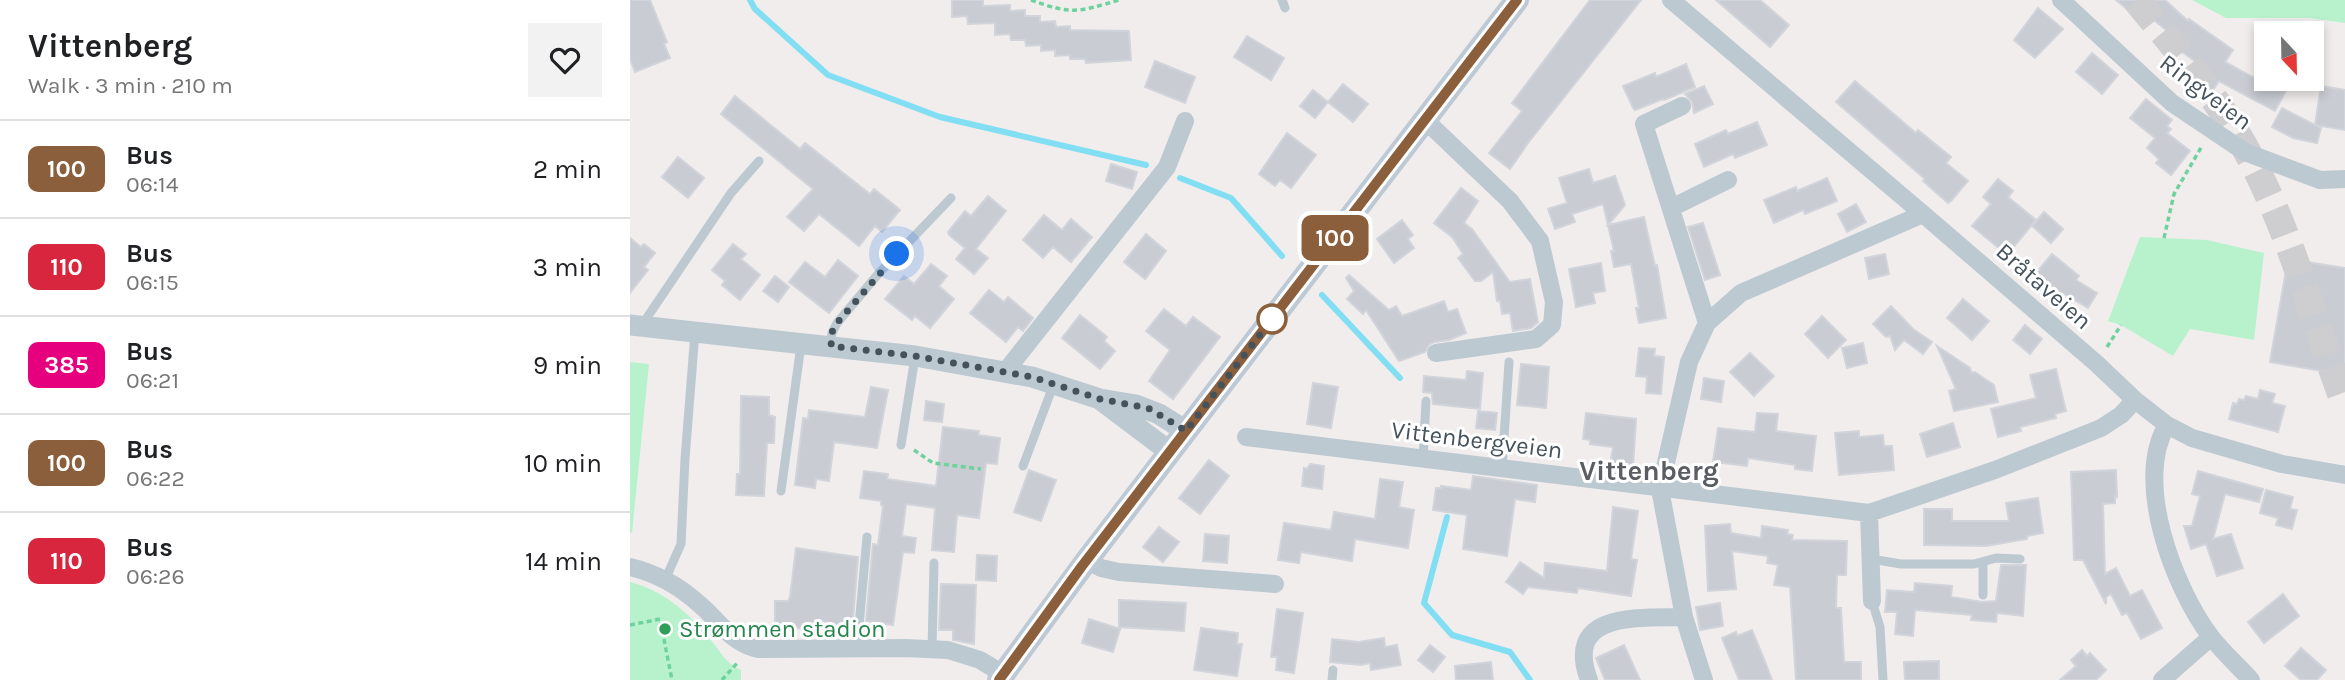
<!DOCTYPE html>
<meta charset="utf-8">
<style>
:root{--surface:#fff;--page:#f2f2f2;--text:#202124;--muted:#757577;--line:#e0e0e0}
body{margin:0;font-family:Karla,sans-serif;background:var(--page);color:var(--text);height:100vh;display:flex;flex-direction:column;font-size:26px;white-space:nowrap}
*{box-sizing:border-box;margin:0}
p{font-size:23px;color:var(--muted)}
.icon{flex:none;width:38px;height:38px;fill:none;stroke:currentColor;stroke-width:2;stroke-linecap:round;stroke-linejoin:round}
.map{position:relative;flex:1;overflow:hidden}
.drawer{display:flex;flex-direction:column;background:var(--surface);width:630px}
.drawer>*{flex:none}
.badge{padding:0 14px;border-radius:10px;font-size:24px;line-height:46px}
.needle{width:46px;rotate:158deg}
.tools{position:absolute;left:1624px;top:21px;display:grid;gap:14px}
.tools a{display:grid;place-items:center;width:70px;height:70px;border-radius:0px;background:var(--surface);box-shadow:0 4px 10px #0003;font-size:35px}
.you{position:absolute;width:35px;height:35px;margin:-18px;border:5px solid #fff;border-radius:50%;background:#1a73e8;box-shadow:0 0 0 10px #1a73e833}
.map>.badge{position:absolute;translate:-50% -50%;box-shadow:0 0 0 4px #fff}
.round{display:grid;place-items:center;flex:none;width:74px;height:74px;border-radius:0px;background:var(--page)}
.head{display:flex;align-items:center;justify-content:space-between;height:119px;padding:0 28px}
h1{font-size:33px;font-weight:700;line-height:52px}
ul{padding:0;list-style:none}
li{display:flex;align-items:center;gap:21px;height:98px;padding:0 28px;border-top:2px solid var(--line)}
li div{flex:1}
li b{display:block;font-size:26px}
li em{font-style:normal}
li .badge{min-width:77px;font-weight:700;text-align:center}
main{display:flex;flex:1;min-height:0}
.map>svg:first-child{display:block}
</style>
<main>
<section class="drawer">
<div class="head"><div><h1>Vittenberg</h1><p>Walk · 3 min · 210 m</p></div><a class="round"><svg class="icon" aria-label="heart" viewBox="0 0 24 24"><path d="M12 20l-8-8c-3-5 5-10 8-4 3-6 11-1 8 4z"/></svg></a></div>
<ul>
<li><span class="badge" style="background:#8b5e3c;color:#fff">100</span><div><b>Bus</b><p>06:14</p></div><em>2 min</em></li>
<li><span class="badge" style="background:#d7263d;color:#fff">110</span><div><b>Bus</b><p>06:15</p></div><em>3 min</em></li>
<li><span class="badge" style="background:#e6007e;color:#fff">385</span><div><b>Bus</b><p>06:21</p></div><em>9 min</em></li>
<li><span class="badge" style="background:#8b5e3c;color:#fff">100</span><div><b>Bus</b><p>06:22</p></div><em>10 min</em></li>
<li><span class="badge" style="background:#d7263d;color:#fff">110</span><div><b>Bus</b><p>06:26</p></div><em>14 min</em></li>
</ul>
</section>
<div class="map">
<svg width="1715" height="680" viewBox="0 0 1715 680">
<rect width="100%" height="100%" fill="#f1eded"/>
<!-- green -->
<path fill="#b8f2cd" d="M1562,0H1715V23L1679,18H1596Z
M1510,237L1577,240L1634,253L1624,340L1560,329L1543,356L1491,325L1478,321Z
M0,362L19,364L2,533L0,532Z
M0,582C33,590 59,613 80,639C91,652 95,663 111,670V680H0Z"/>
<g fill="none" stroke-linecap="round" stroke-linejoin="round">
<!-- stream -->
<path stroke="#82def2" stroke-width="6" d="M120,0L125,9L198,75L310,117L516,165
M550,178L601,198L652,256
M692,295L770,378
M817,517L794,603L822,635L880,652L900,680"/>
</g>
<!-- building -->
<path fill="#c9cdd3" stroke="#d1d4da" stroke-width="2" d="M0,0H20L37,42L34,44L40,58L5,72L0,59Z
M322,0H353V6L380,5V11L395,10V16H410V22L425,21L426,27L440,26V30L499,31L501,60L456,63L455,59H440V55L425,56V50L411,51V45L396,46L395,40H381L380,34L365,35V23L338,24L337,16L322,17Z
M960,0H1011L898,143L880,169L859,153L892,111L882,103Z
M1086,0H1130L1159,25L1140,47Z
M1486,0H1535L1558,21L1559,19L1603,50L1595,62L1624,78L1636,55V79H1648L1659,85L1645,111L1589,81L1581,93L1566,83L1576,69L1541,44L1546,38L1520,17L1518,20L1511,15L1508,18Z
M1408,8L1433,29L1405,58L1384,40Z
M617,36L654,58L641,80L604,57Z
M1462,53L1488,75L1472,94L1446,72Z
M525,61L565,77L555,103L515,87Z
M1056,64L1065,87L1034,100L1033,99L1005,110L1003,108L993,86L1025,73L1026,77Z
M1225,81L1286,133L1288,130L1321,157L1316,163L1338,181L1321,201L1318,203L1293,181L1295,179L1206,102Z
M713,84L738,104L723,122L698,102Z
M1074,86L1083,104L1064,113L1062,102L1055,94Z
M1691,86L1715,90V130L1685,125Z
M683,90L698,102L685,118L670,106Z
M105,96L170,149L175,143L240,194L244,189L270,210L252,232L245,226L229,246L189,214L174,231L157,217L183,189L91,114Z
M1516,99L1542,120L1537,126L1541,129L1537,133L1560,151L1541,175L1526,163L1529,159L1517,148L1525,138L1500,118Z
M1652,108L1691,128L1687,143L1663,138L1642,127Z
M1127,122L1137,145L1105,158L1103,154L1074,167L1065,144L1096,130L1098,134Z
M657,133L686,155L661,188L650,180L645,186L629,174Z
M48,157L74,178L58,198L32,177Z
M481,164L507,172L502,189L476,181Z
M959,169L963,183L985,176L995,205L978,225L1014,217L1025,266L1027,265L1036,318L1009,323L1006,308H1009L1001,264L984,267L981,251H984L973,204L942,214L945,222L925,229L918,209L937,203L929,178Z
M1197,178L1207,201L1175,214L1173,210L1144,223L1134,200L1166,187L1167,191Z
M1368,179L1383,191L1378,197L1406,220L1377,255L1342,226L1361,204L1353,197Z
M831,188L848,201L834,223L842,229L880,282L900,279L908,322L901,328L883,331L880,313L872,314L870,301H867L863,272L851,281H845L828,258L833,254L822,237L804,223Z
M358,196L376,211L346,249L358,258L344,274L326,259L335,248L319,235L318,232L335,211L341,216Z
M1226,204L1236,222L1217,232L1208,214Z
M1414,212L1433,229L1421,243L1402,226Z
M414,215L432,230L441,219L462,237L441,262L423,247L413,258L393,240Z
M772,220L783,235L778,239L784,248L764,263L747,239Z
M1073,223L1090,275L1075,280L1058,227Z
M516,234L536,251L515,279L494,262Z
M0,238L11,247L14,244L25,253L14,267L18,270L0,293Z
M103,244L116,254L111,259L130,275L110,300L92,285L95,281L82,270Z
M1255,254L1259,274L1239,279L1235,258Z
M1422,254L1449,276L1446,280L1467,293L1458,308L1434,294L1432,295L1406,273Z
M1658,259L1715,268V375L1640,362Z
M208,260L228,276L199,313L159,282L175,262L195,277Z
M971,263L975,291L963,293L965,303L946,307L939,269Z
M301,264L317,276L309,286L324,299L300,328L285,316L282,320L255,299L274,276L284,284Z
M719,275L759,310L766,306L772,316L814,301L818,312L827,309L836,333L819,340L804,342L799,345L795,352L769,361L736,310L733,314L717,299L724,291L716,278Z
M145,276L159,287L148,302L133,291Z
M359,290L374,302L378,297L403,318L393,331L388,327L376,342L340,313Z
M1333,299L1359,321L1342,340L1317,318Z
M1261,306L1283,329L1302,342L1293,354L1274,340L1265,350L1260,336L1256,337L1243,324Z
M534,309L556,326L563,317L590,337L543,399L519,381L540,350L516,331Z
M450,315L477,337L474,341L485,351L470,369L432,338Z
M1192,316L1216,340L1198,358L1175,334Z
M1395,325L1412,339L1400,354L1383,340Z
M1233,343L1237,363L1217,368L1212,348Z
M1307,346L1340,368L1342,373L1345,372L1364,385L1368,402L1324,411L1319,391L1326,389Z
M1009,348L1025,349L1024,356L1034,357L1031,394L1016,393L1017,377L1006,376Z
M1120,353L1144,376L1124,396L1100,372Z
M891,364L919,367L916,408L887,405Z
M1426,369L1436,411L1425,414L1426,418L1390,427L1391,431L1368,437L1361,409L1406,398L1400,375Z
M837,371L853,373L850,409L803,404L802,393L793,392L794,376L836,380Z
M1074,378L1094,381L1091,402L1071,399Z
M683,383L708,387L701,428L677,424Z
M241,387L258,390L247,448L204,442L199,481L186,479L185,488L165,485L173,418L178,419L179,410L235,417Z
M1630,390L1645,394L1642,403L1655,406L1648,432L1599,419L1603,403L1607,404L1609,399L1614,400L1616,396L1628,399Z
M111,396L139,397V415L145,417L144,443H137L134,496L106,495L107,474H110Z
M296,401L314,404L312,422L294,420Z
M848,411L867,413L865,430L846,428Z
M956,413L1006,419L1003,468L980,465L983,447L960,444V440L953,439Z
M1127,413L1148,414L1146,431L1186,436L1182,471L1165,469V465L1118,458L1117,466L1083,462L1088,428L1125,432Z
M1323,423L1330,447L1297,457L1290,434Z
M313,427L349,431L348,435L370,438L367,464L356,463L349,518L327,515L324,552L302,550L305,508L276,504L272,536L286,538L284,553L273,552L263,625L236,621L243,544L248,545L253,506L251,505V501L230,498L234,471L258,474L257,479L306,486Z
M1229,431V437L1253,435L1254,446H1262L1264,470L1209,475L1205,433Z
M579,460L599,476L570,514L549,498Z
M680,464L694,466L692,489L672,486L674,468L677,469Z
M399,470L426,480L411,521L384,512Z
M1486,470L1487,497L1485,496V503L1473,504L1475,574L1486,568L1500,596L1512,590L1532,628L1511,639L1497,613L1492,615L1481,594L1476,597V604L1453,560H1444L1441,472Z
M1568,471L1633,489L1629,502L1595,494L1583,539L1601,534L1613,568L1587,576L1576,544L1561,549L1554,526H1562L1570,496L1562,494Z
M843,476L907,485L905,502L885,499L877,556L833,549L837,515L803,510L806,488H811V486L841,490Z
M750,479L773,482L769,507L784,510L778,548L725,539L722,561L671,552L669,563L648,560L654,523L701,530L704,512L745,519Z
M1636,490L1663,497L1660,509L1667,510L1662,529L1646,525L1648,518L1630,513Z
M1408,498L1413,533L1397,536V539L1356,546L1294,545V509H1322V521H1379L1376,503Z
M983,507L1008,511L1001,559L1007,560L1001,596L948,588L947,593L898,587L893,594L876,582L890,562L914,578L915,563L977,571Z
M1100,524L1101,533L1131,538L1132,526L1158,530L1157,534L1163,535L1162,540L1217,541L1216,575H1207L1206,608H1211L1214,662H1231V680H1166L1160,587L1144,585L1148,565L1137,563L1138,556L1102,551L1106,589L1078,591L1075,526Z
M529,527L549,542L533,562L513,547Z
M575,534L599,536L597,563L573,561Z
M166,548L228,557L223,619L216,618L213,627L189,620V626L183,628L145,629V601H158L160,597Z
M347,555L367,556L366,581L346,580Z
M1371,565H1396L1393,616L1367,613L1366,622L1341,620L1342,615L1285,610L1283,636L1265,634L1267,612H1255L1257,590L1284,592L1285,583L1322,586L1321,597L1352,602L1366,601Z
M311,584L346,585L344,644L323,640V630H309Z
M1653,594L1669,616L1634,643L1618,622Z
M489,600L556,603L554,631L489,627Z
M1090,603L1093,626L1070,630L1066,607Z
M647,609L673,613L664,673L646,670L647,657H641Z
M459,619L490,629L483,652L452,643Z
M571,628L608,633L607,644H612L607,676L564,670Z
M1122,630L1136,664L1142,680H1109L1092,638L1106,632L1107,636Z
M754,638L755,647L767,645L771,665L741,670L740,663L731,665L700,662L702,639L729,642Z
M800,645L815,657L803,672L788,660Z
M994,645L1010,680H975L966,658Z
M1671,648L1696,670L1687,680H1671L1655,666Z
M1452,650L1457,656L1460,653L1476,670L1466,680H1430L1446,666L1441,660Z
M1309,661V680H1275L1274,662Z
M861,662L863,680H826L825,666Z"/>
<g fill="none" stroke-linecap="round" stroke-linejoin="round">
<!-- primary-tunnel -->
<path stroke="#ceced0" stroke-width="28" stroke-dasharray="28 14" stroke-linecap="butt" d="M1506,0C1545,47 1584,93 1614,146C1659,226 1682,318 1715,404"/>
<!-- path -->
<path stroke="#6ed29e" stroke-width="3.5" stroke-dasharray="5 3.5" stroke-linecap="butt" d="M401,0C442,15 448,12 489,0
M1534,238L1544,194L1572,146
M1477,347L1491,325
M284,450L303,463L351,469
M0,625L30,619L42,680
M92,680L109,661"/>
<!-- service -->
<path stroke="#bdc9d1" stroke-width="9" d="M652,0L655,8
M12,325L101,193L129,161
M200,346L202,333L207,323L249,273L321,198
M271,445L285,357
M793,459L796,401
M393,466L423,386
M872,468L879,362
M151,491L171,345
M1241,559L1271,564H1344L1366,558L1390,559
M35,580L51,544L55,459L65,332
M1353,595V562
M1242,601L1250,627L1253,680
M227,648L237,537
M302,649L304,563
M702,680L703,670"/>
<!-- minor -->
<path stroke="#bdc9d1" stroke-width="18" d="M1041,0L1293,214L1466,363L1505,400L1537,425L1562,438L1652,464L1715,475
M1431,0L1542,103L1615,152L1690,180L1715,179
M1052,106L1014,124L1077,323
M795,120L880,201L910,241L924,302L922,325L906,339L806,353
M1041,208L1098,180
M375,372L537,167L555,121
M1537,425C1503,481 1544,588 1581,637C1593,652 1608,666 1621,680
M616,437L1239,513L1365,470L1471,428L1491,415L1505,400
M1239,513L1242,601
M457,560L471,568L489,572L645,584
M0,567C25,573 49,586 68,603C89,620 100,643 128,649L275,648L318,650L350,660L373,674
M959,680C933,611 1010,618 1054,617
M1074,680L1054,617L1030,489L1059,362L1077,323L1111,293L1293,214
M1532,680L1581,637"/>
<!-- tertiary -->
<path stroke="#bdc9d1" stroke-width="21" d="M0,325L285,356L402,377L470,399L506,405L529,414L556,431
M471,400L540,452"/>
<!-- secondary -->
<path stroke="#bdcad6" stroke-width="24" d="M369,680L457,560L887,0"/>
</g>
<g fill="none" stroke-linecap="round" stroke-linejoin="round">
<defs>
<path id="line" d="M369,680L452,566L887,0"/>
</defs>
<!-- line casing -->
<use href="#line" stroke="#fff" stroke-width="16"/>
<!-- line -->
<use href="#line" stroke="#8b5e3c" stroke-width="10"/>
<!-- walk -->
<path stroke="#44525c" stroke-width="7" stroke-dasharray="0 12.6" d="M267,254L207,323L202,332L201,346L285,356L402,377L470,399L518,408L556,431L642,319"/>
</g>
<!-- markers -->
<circle fill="#fff" stroke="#8b5e3c" stroke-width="3.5" cx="642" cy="319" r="14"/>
<circle fill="#2e9e5b" stroke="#fff" stroke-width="2.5" cx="35" cy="629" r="7"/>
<g text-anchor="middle" stroke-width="6" stroke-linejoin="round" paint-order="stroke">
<!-- street labels -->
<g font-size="24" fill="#44525c" stroke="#fff">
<text transform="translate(1576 92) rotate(37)" y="8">Ringveien</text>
<text transform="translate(1414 286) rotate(41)" y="8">Bråtaveien</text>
<text transform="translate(847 440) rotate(7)" y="8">Vittenbergveien</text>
</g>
<!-- leisure labels -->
<g font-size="24" fill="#27864d" stroke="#fff" text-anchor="start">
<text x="49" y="637">Strømmen stadion</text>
</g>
<!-- quarter labels -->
<g font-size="28" font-weight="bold" fill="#5a5e63" stroke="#fff">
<text x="1019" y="480">Vittenberg</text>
</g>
</g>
</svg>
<div class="tools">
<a><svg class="needle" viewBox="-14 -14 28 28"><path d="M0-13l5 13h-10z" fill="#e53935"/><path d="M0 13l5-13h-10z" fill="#757577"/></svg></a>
</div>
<div class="you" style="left:267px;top:254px"></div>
<b class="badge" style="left:705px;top:238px;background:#8b5e3c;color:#fff">100</b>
</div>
</main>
